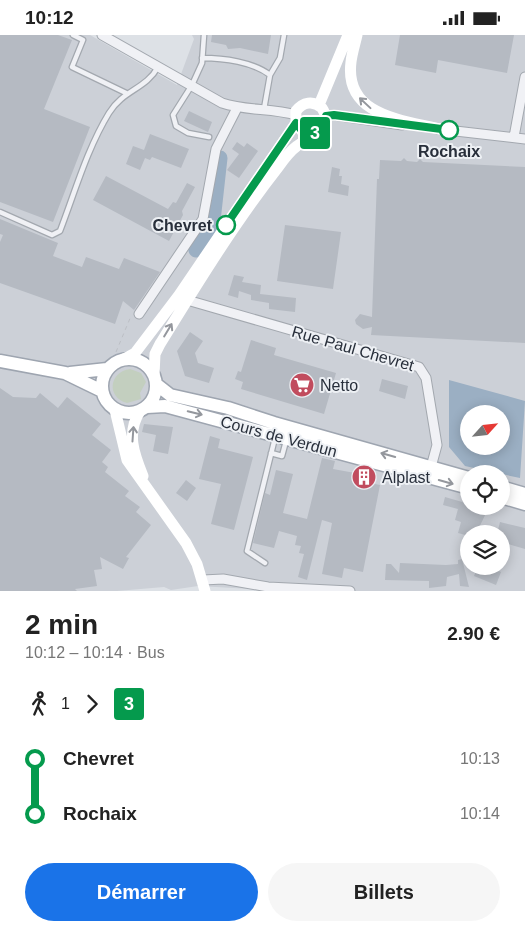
<!DOCTYPE html>
<html lang="fr">
<meta charset="utf-8">
<style>
:root{--surface:#fff;--page:#f6f6f6;--text:#222;--muted:#767676;--accent:#1a73e8}
body{margin:0;font-family:Arial,sans-serif;background:var(--page);color:var(--text);height:100vh;display:flex;flex-direction:column;font-size:19px;white-space:nowrap}
*{box-sizing:border-box;margin:0}
p{font-size:16px;color:var(--muted)}
.icon{flex:none;width:28px;height:28px;fill:none;stroke:currentColor;stroke-width:2;stroke-linecap:round;stroke-linejoin:round}
.map{position:relative;height:556px;overflow:hidden}
.drawer{display:flex;flex-direction:column;background:var(--surface);flex:1}
.drawer>*{flex:none}
.badge{padding:0 10px;border-radius:4px;font-size:18px;line-height:32px}
.needle{width:32px;rotate:63deg}
.fabs{position:absolute;left:460px;top:370px;display:grid;gap:10px}
.fabs a{display:grid;place-items:center;width:50px;height:50px;border-radius:50%;background:var(--surface);box-shadow:0 2px 12px #0003;font-size:25px}
.map>.badge{position:absolute;translate:-50% -50%;box-shadow:0 0 0 2px #fff}
.legs{display:flex;align-items:center;gap:8px;height:55px;padding:0 25px;font-size:16px}
.legs p{margin-inline-start:auto}
.head{display:flex;align-items:center;justify-content:space-between;height:85px;padding:0 25px}
h1{font-size:28px;font-weight:700;line-height:38px}
.button{display:flex;gap:10px;margin-top:auto;padding:10px 25px}
.button a{flex:1;height:58px;border-radius:30px;background:var(--accent);color:#fff;font-size:20px;font-weight:700;line-height:58px;text-align:center}
.button a+a{background:var(--page);color:var(--text)}
ul{padding:0 25px;list-style:none}
li{display:flex;align-items:center;gap:18px;height:55px;font-size:19px}
li i{display:grid;place-items:center;width:8px;height:100%;margin:0 6px;background:currentColor}
li i::after{content:'';width:12px;height:12px;margin:-6px;border:4px solid;border-radius:50%;background:var(--surface)}
li p{margin-inline-start:auto}
li:first-child i{background:linear-gradient(#0000 50%,currentColor 0)}
li:last-child i{background:linear-gradient(currentColor 50%,#0000 0)}
.status{display:flex;justify-content:space-between;align-items:center;height:35px;padding:0 25px;background:var(--surface);direction:ltr}
.status svg{height:14px;fill:currentColor}
.map>svg:first-child{display:block}
</style>
<div class="status"><b>10:12</b><svg viewBox="0 0 49 12"><path d="M0 12V9h3v3zM5 12V6h3v6zM10 12V3h3v9zM15 12V0h3v12zM26 1h20v11H26zM47 4h2v5h-2z"/></svg></div>
<div class="map">
<svg width="525" height="556" viewBox="0 0 525 556">
<rect width="100%" height="100%" fill="#dde1e6"/>
<!-- built -->
<path fill="#ccd0d7" fill-rule="evenodd" d="M0,0H90L177,50L194,4L192,0H525V556H286L198,551L171,555L164,552L117,556H0ZM469,379H501V411H469ZM469,439H501V471H469ZM469,499H501V531H469Z"/>
<!-- green -->
<path fill="#c3cfbf" d="M130,334L141,338L146,347L140,358L141,364L127,368C106,362 109,337 130,334Z"/>
<!-- water -->
<path fill="#9bafc3" fill-rule="evenodd" d="M449,345L525,366L520,443L465,431L449,412ZM469,379H501V411H469Z"/>
<g fill="none" stroke-linecap="round" stroke-linejoin="round">
<!-- river -->
<path stroke="#9bafc3" stroke-width="15" d="M196,215L213,186L220,123"/>
</g>
<!-- building -->
<path fill="#b5bac2" d="M0,0H58L72,5L44,74L90,92L53,187L0,167Z
M212,0H271L268,19L240,13L228,14L226,10L211,7Z
M400,0H514L507,38L438,25L436,38L395,30Z
M189,76L212,87L208,97L184,86Z
M150,99L189,114L181,133L152,122L150,125L145,123L140,135L126,129L133,111L144,115Z
M237,107L244,112L247,108L258,116L239,143L227,135L239,119L232,114Z
M404,123L407,126L417,127L420,124L423,127L525,132V308L371,300L372,292L363,294L356,289L355,285L360,279L372,282L377,144H379L380,125L401,126Z
M332,132L340,134L339,141H342L341,149L349,151L348,161L328,157Z
M106,141L168,174L173,167L176,168L187,148L195,152L182,176L183,180L169,206L93,165Z
M0,184L58,208L53,221L82,232L86,222L119,234L124,223L160,237L134,275L123,266L115,289L0,248V207L3,200L0,199Z
M285,190L341,197L333,254L277,246Z
M234,240L244,242L242,247L261,250L260,259L296,263L295,277L269,274V268L251,265V260L239,256L238,263L228,260Z
M190,297L203,306L195,318L198,328L214,333L209,348L185,341L177,316Z
M251,305L276,313L274,320L336,338L324,379L241,354L243,347L235,344L238,336L241,337Z
M382,344L408,351L405,364L379,356Z
M0,353L13,362L36,363L40,358L58,373L67,362L101,389L92,400L111,415L102,427L108,432L105,437L129,456L125,461L140,472L136,477L151,490L126,522L129,523L123,534L100,522L102,534L94,535L97,551L75,554L77,556H0Z
M144,389L173,392L168,419L153,416L156,400L142,397Z
M210,401L220,404L218,413L253,422L234,495L211,489L221,449L199,444Z
M322,423L335,426L333,434L366,440L365,447L380,450L363,537L344,533L342,543L322,539L332,488L322,485L307,545L298,542L304,519L299,518L301,511L295,510L297,501L279,496L274,513L253,508L265,458L270,460L276,435L293,439L283,478L307,484Z
M186,445L196,453L187,466L176,458Z
M445,462L469,469V471L488,474L476,499H469V501L458,498L461,487L455,485L458,474L443,470Z
M500,487L525,493V514L501,507V499H497Z
M462,524L469,552L460,551L459,539L447,542L446,551L429,553V546L385,545L386,529H391L399,538L400,528L446,530L458,529V525Z
M478,531H488L501,537L496,550L474,541Z"/>
<g fill="none" stroke-linecap="round" stroke-linejoin="round">
<defs>
<path id="lane" d="M73,0L83,5L72,32L126,58
M204,0L202,28L192,50L173,80L176,91L188,98L209,102
M202,23C224,23 253,27 270,40
M264,74L270,40L280,23L284,0
M0,177L52,200L60,196C75,157 87,114 109,78C123,55 146,54 158,32
M271,418L282,421L286,406
M265,528L247,516L275,403"/>
<path id="street" d="M102,0L222,68C246,76 271,73 296,80
M326,81L334,80L402,90
M438,94L525,104
M514,102L525,42
M187,265L419,332L426,343L437,410L431,432
M139,279L203,184L216,114L237,73
M203,545L223,544L268,552L350,556"/>
<path id="primary" d="M102 351a27 27 0 1 1 54 0a27 27 0 1 1-54 0Z
M0,326L65,338L102,356
M70,338L107,334
M156,349L170,360L228,373L274,388L469,443
M147,372L165,371L469,453
M501,452L525,459
M501,462L525,469"/>
</defs>
<!-- lane casing -->
<use href="#lane" stroke="#a3a8af" stroke-width="7"/>
<!-- street casing -->
<use href="#street" stroke="#a3a8af" stroke-width="11"/>
<!-- primary casing -->
<use href="#primary" stroke="#9ea5b0" stroke-width="15"/>
<!-- path -->
<path stroke="#bcbfc5" stroke-width="1" stroke-dasharray="4 4" stroke-linecap="butt" d="M116,317L131,281"/>
<!-- lane -->
<use href="#lane" stroke="#f0f1f5" stroke-width="4.5"/>
<!-- street -->
<use href="#street" stroke="#f0f1f5" stroke-width="9"/>
<!-- secondary -->
<path stroke="#fff" stroke-width="11" d="M357,0C355,9 352,18 351,27C344,82 405,85 443,95
M319,70L348,0
M124,324L135,318L179,260L296,88
M154,340L155,319L160,309C197,249 235,187 279,131C284,124 290,116 297,111C310,101 335,93 322,73C313,65 303,67 296,76V88L303,97L315,98
M115,375L127,425L186,508L197,529L205,556
M140,376C126,398 134,419 143,441"/>
<!-- primary -->
<use href="#primary" stroke="#fff" stroke-width="12"/>
</g>
<!-- one-way arrows -->
<defs><path id="oneway-shaft" d="M-6 0H5M1.5-3L5.5 0L1.5 3" fill="none" stroke-width="1.6" stroke-linecap="round" stroke-linejoin="round" transform="scale(1.25)"/></defs>
<g stroke="#94979d">
<use href="#oneway-shaft" transform="translate(365 68) rotate(-137)"/>
<use href="#oneway-shaft" transform="translate(168 295) rotate(-59)"/>
<use href="#oneway-shaft" transform="translate(195 378) rotate(14)"/>
<use href="#oneway-shaft" transform="translate(133 399) rotate(-86)"/>
<use href="#oneway-shaft" transform="translate(388 420) rotate(-164)"/>
<use href="#oneway-shaft" transform="translate(446 447) rotate(16)"/>
</g>
<g fill="none" stroke-linecap="round" stroke-linejoin="round">
<defs>
<path id="line-1" d="M226,190L296,88L303,97L315,98L325,90L326,81L334,80L449,95"/>
</defs>
<!-- line-1 casing -->
<use href="#line-1" stroke="#fff" stroke-width="11"/>
<!-- line-1 -->
<use href="#line-1" stroke="#059a4d" stroke-width="8"/>
</g>
<!-- icons -->
<defs>
<symbol id="supermarket-disc" viewBox="-11 -11 22 22"><circle r="9.5" fill="#c14c5e" stroke="#edf0f4"/><path d="M-6-5.5h2.5l.6 2H6L4.5 2H-2.5L-4.4-4H-6ZM-1.5 3.2a1.3 1.3 0 1 0 .1 0ZM3 3.2a1.3 1.3 0 1 0 .1 0Z" fill="#fff"/></symbol>
<symbol id="building-disc" viewBox="-11 -11 22 22"><circle r="9.5" fill="#c14c5e" stroke="#edf0f4"/><path d="M-4-6H4V6H1V3H-1V6H-4ZM-2.5-4.3h1.7v1.8h-1.7ZM.8-4.3h1.7v1.8H.8ZM-2.5-1h1.7V.8h-1.7ZM.8-1h1.7V.8H.8Z" fill="#fff"/></symbol>
</defs>
<g fill-rule="evenodd">
<use href="#supermarket-disc" x="288" y="336" width="28" height="28"/>
<use href="#building-disc" x="350" y="428" width="28" height="28"/>
</g>
<!-- markers -->
<g fill="#fff" stroke="#059a4d" stroke-width="2.5">
<circle cx="449" cy="95" r="9"/>
<circle cx="226" cy="190" r="9"/>
</g>
<g text-anchor="middle" stroke-width="4" stroke-linejoin="round" paint-order="stroke">
<!-- stop labels -->
<g font-size="16" font-weight="bold" fill="#282f3b" stroke="#edf0f4">
<text x="449" y="122">Rochaix</text>
<text x="212" y="196" text-anchor="end">Chevret</text>
</g>
<!-- street labels -->
<g font-size="16" fill="#282f3b" stroke="#edf0f4">
<text transform="translate(353 313) rotate(16)" y="6">Rue Paul Chevret</text>
<text transform="translate(279 401) rotate(15)" y="6">Cours de Verdun</text>
</g>
<!-- poi labels -->
<g font-size="16" fill="#282f3b" stroke="#edf0f4" text-anchor="start">
<text x="320" y="356">Netto</text>
<text x="382" y="448">Alplast</text>
</g>
</g>
</svg>
<div class="fabs">
<a><svg class="needle" viewBox="-14 -14 28 28"><path d="M0-13l5 13h-10z" fill="#e53935"/><path d="M0 13l5-13h-10z" fill="#767676"/></svg></a>
<a><svg class="icon" aria-label="locate" viewBox="0 0 24 24"><circle cx="12" cy="12" r="6"/><path d="M12 2v4M12 18v4M2 12h4M18 12h4"/></svg></a>
<a><svg class="icon" aria-label="layers" viewBox="0 0 24 24"><path d="M12 4l9 5-9 5-9-5zM3 14l9 5 9-5"/></svg></a>
</div>
<b class="badge" style="left:315px;top:98px;background:#059a4d;color:#fff">3</b>
</div>
<section class="drawer">
<div class="head"><div><h1>2 min</h1><p>10:12 – 10:14 · Bus</p></div><b>2.90 €</b></div>
<div class="legs"><svg class="icon" aria-label="walk" viewBox="0 0 24 24"><circle cx="13" cy="4" r="2"/><path d="M13 8l-2 6 4 7M11 14l-3 7M7 12l3-4h3l4 4"/></svg>1<svg class="icon" aria-label="forward" viewBox="0 0 24 24"><path d="M9 5l7 7-7 7"/></svg><b class="badge" style="background:#059a4d;color:#fff">3</b></div>
<ul>
<li><i style="color:#059a4d"></i><b>Chevret</b><p>10:13</p></li>
<li><i style="color:#059a4d"></i><b>Rochaix</b><p>10:14</p></li>
</ul>
<div class="button"><a>Démarrer</a><a>Billets</a></div>
</section>
